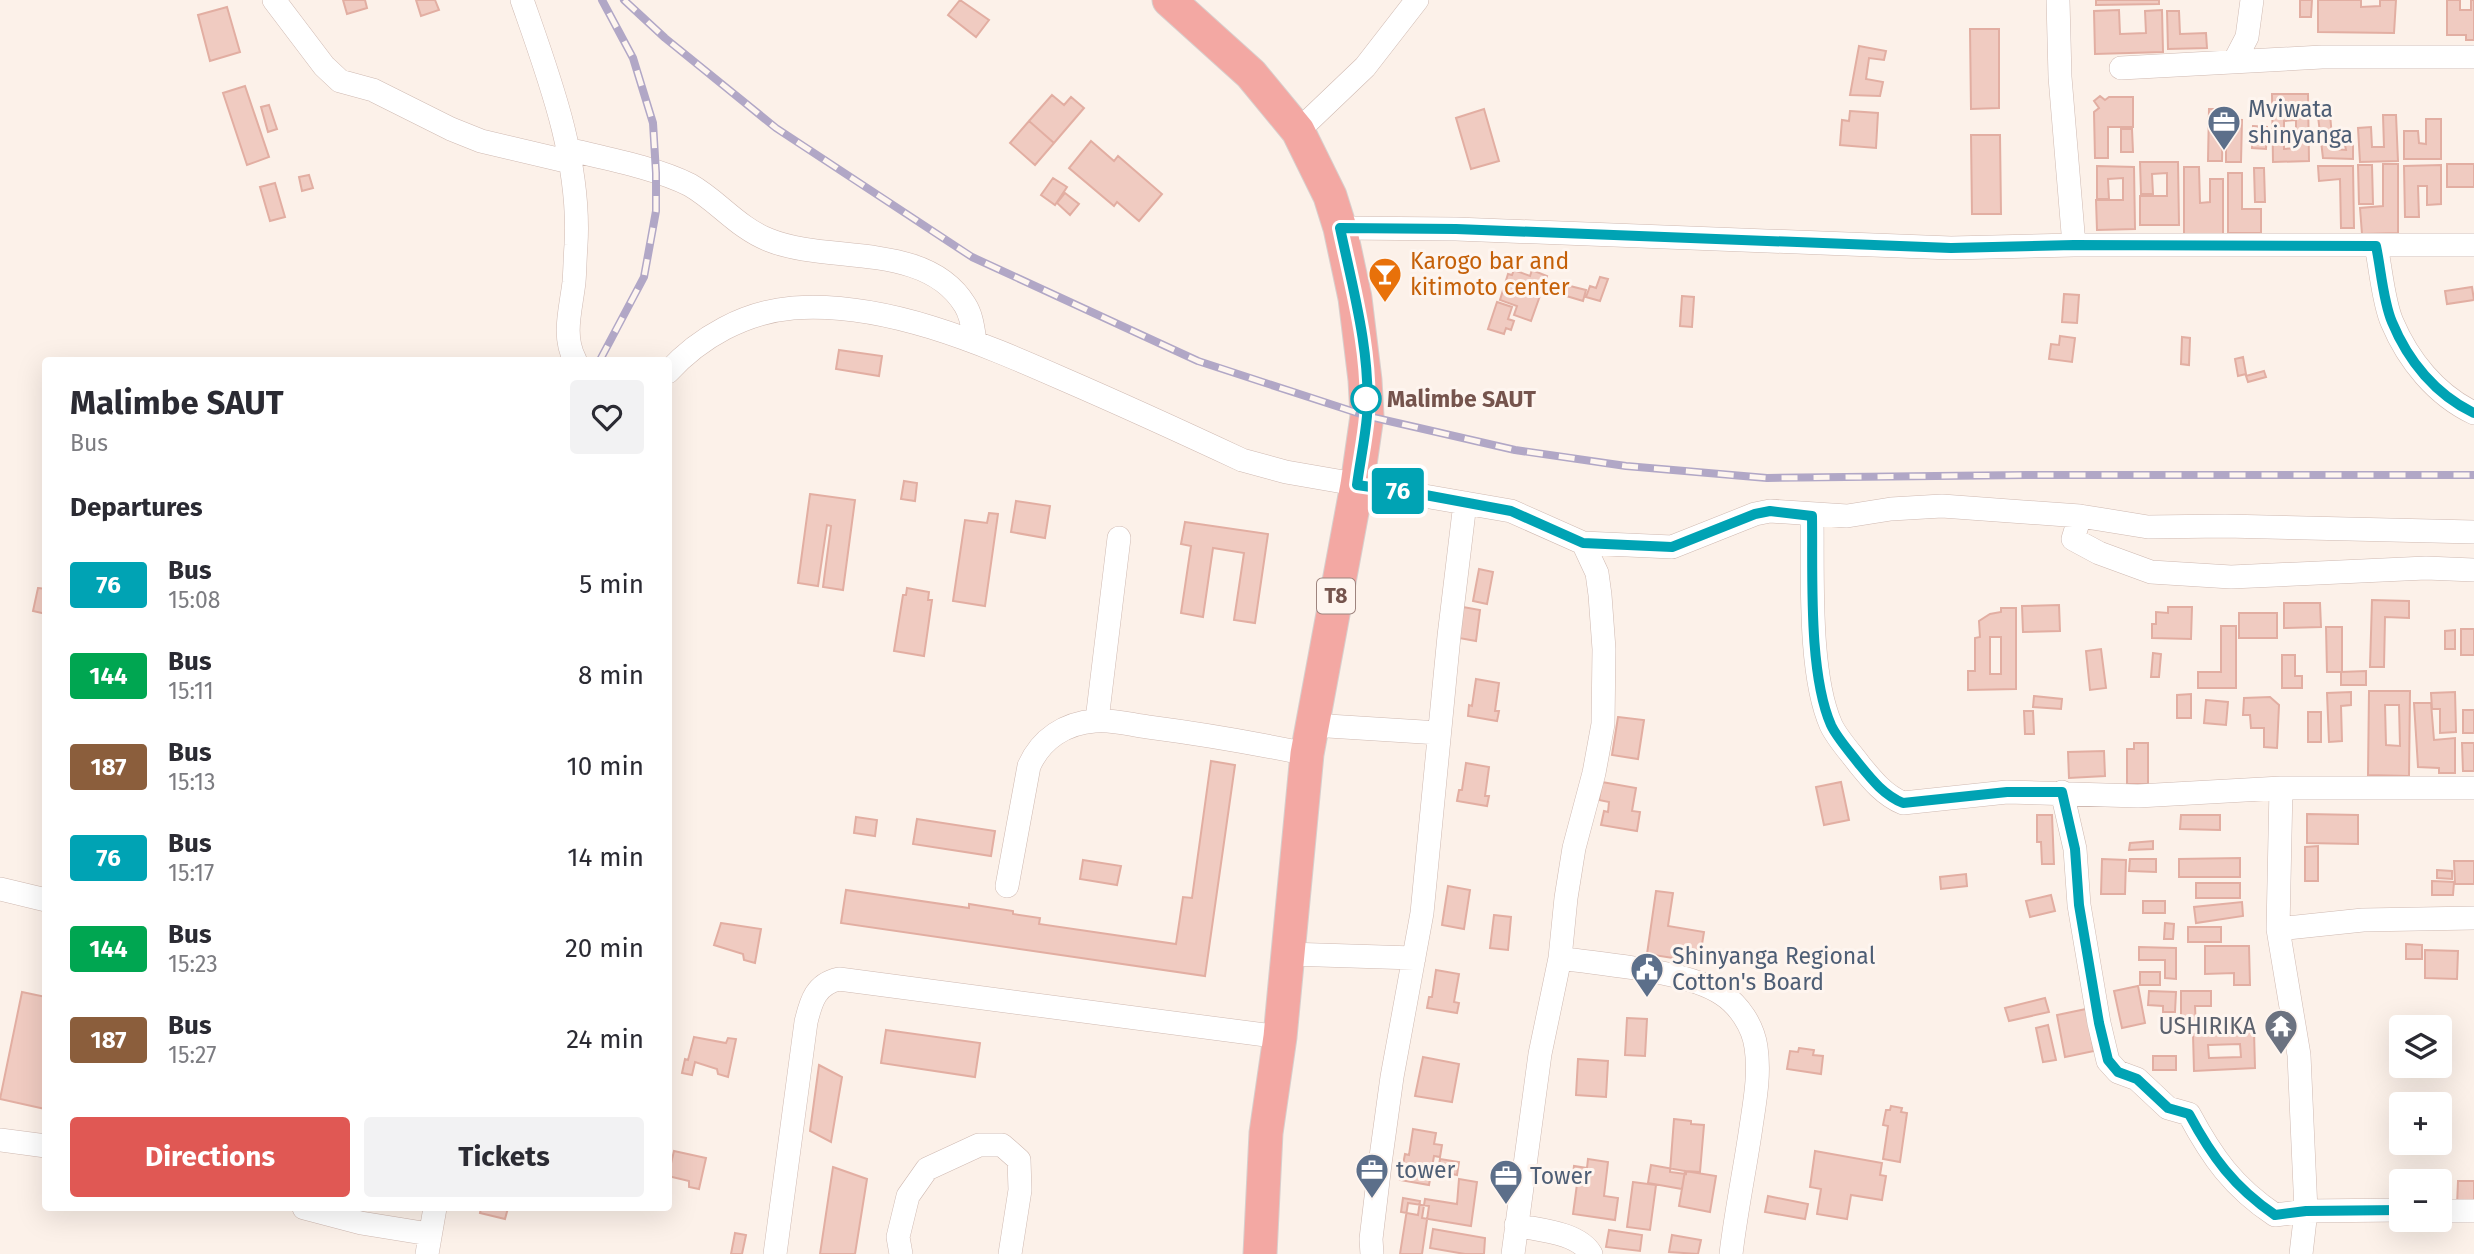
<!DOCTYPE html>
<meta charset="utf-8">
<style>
:root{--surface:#fff;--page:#f2f2f3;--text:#2b2b33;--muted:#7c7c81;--accent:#e05854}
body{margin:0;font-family:"Fira Sans",sans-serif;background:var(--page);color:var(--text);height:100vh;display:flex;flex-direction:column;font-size:26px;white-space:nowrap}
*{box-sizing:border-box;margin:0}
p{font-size:23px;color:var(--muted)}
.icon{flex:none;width:38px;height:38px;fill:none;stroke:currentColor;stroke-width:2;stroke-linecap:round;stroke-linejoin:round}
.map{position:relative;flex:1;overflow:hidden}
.panel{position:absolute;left:42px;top:357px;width:630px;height:854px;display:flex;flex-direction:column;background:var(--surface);border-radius:7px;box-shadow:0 7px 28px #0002}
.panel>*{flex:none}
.badge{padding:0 14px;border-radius:5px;font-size:24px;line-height:46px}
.tools{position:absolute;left:2389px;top:1015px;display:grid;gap:14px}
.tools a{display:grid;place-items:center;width:63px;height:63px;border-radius:7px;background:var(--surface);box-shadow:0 7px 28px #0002;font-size:35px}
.map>.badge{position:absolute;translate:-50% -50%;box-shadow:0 0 0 4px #fff}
h2{padding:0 28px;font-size:26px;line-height:63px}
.round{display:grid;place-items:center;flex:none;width:74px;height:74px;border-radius:7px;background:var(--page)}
.summary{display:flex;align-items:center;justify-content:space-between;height:119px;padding:0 28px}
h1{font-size:33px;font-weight:700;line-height:52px}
.button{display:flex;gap:14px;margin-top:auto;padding:14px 28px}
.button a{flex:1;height:80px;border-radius:7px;background:var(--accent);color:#fff;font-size:28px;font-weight:700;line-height:80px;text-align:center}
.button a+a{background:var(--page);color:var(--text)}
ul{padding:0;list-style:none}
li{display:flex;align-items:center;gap:21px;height:91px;padding:0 28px}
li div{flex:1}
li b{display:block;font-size:26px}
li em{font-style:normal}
li .badge{min-width:77px;font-weight:700;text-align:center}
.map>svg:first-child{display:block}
</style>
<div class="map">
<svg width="2474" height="1254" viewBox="0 0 2474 1254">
<rect width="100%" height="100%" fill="#fcf1e9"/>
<!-- building -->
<path fill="#f0cbc1" stroke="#e2aea2" stroke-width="2" fill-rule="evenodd" d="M343,0H365L367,8L347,14Z
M416,0H435L439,10L421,16Z
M960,0L989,20L976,37L948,15Z
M2096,0H2159V4L2096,5Z
M2300,0H2312L2311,17H2300Z
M2318,0H2361V7L2380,6V0H2396L2394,33L2318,32Z
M2447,0H2460V10H2471V0H2474V40H2466V35H2447Z
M227,7L240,52L210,61L198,15Z
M2119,10L2120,34L2146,33L2145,11L2162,10L2163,52L2095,54L2094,11Z
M2167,11H2179L2180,34L2206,33L2207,48L2168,49Z
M1970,29H1999V108L1971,109Z
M1859,46L1886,51L1884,60L1869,58L1866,79L1883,82L1880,96L1850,95Z
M245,86L269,157L247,165L223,93Z
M2272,94H2308L2309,161L2273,162ZM2296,120V148L2284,149V121Z
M1052,95L1064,105L1071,97L1084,108L1054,143L1029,121Z
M2100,96L2105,100L2109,97H2133V127H2108V158H2095L2094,112L2099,108L2094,101Z
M269,105L277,129L268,132L261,107Z
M1484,109L1499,161L1471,169L1456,118Z
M2209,109H2223L2222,161H2208Z
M1850,111L1878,113L1876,148L1840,145L1842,120L1849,121Z
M2330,114L2333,149L2346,150L2344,140H2353V159L2323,158L2318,116Z
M2383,115H2396L2398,161L2360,162L2358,128L2371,127L2372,147H2384Z
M2226,119L2242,120L2241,162H2226Z
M2426,119H2441V159H2404V131H2418L2419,143L2426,144Z
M1029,121L1054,143L1035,165L1010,143Z
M2253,126L2267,127L2266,149L2252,148Z
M2121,129H2132L2133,152H2121Z
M1971,135H2000L2001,214H1972Z
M1091,141L1114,161L1118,156L1162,194L1139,221L1117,202L1114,206L1069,168Z
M2140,162H2178L2179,225H2140V196H2167V173L2152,174L2153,194H2141Z
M2383,164H2398V233L2362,234L2360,208L2383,206Z
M2447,164H2474V187H2447Z
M2358,165H2372L2373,204H2359Z
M2441,165V204L2427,205V186H2418L2419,217H2405L2404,166Z
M2097,166L2134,167L2135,229L2097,230L2096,200H2123V178L2108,179L2109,199H2097Z
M2318,166H2353L2354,228H2341L2340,179L2319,181Z
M2184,167H2199L2200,203L2210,202V179H2223V235L2184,234Z
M2254,168H2264L2265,202H2255Z
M2228,173H2242V209H2261V233H2228Z
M309,175L313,188L302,191L299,177Z
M1053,178L1067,187L1055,205L1041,195Z
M275,183L285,217L270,221L260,187Z
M1065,193L1079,204L1070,215L1057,203Z
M1514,270L1530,276L1532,270L1547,276L1531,321L1514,315L1517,306L1500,300L1508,274L1512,275Z
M1600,277L1608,279L1600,301L1586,297L1590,286L1596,288Z
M1566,285L1586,290L1583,301L1563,295Z
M2472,287L2474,300L2447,304L2445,291Z
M2064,294L2079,295L2077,323L2062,322Z
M1682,296L1694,297L1692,327L1680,326Z
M1497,302L1512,307L1508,319L1514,321L1511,330L1506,328L1504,334L1488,329Z
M2060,336L2075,338L2072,362L2049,359L2051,344L2059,345Z
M2182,337L2190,338L2189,365L2181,364Z
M839,350L882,356L879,376L836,369Z
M2243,357L2246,374L2238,376L2235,359Z
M2264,371L2266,377L2248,382L2246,376Z
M904,481L917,483L915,501L901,499Z
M810,494L855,500L843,590L823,587L831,526L827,525L818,586L798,583Z
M1016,501L1050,506L1045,538L1011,532Z
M989,513L998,514L985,606L953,601L965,520L987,523Z
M1185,522L1268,534L1255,623L1234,620L1244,553L1213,548L1203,617L1181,613L1191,546L1181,544Z
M1479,569L1493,572L1487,604L1473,601Z
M38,588L46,589V614L33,611Z
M907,588L929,592L928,600H932L924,656L894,651L903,595H906Z
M2372,600L2409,601V618L2385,617L2384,667H2370Z
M2284,603H2320L2321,627L2284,628Z
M2059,605L2060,631L2023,632L2022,606Z
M1463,607L1480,610L1476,641L1459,638Z
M2168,607H2192L2191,639L2152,638V624H2156V612L2168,613Z
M2001,608H2016V689L1968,690V671H1975V638L1980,637L1979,621L1990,614L2001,612ZM1990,637H2001V674H1990Z
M2239,613H2277V638H2239Z
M2221,626H2236V688H2198V672H2221Z
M2326,627H2342V672H2327Z
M2461,629H2474V655H2461Z
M2455,630V649H2445V631Z
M2101,649L2106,688L2090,690L2086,651Z
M2153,653L2161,654L2159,677H2151Z
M2282,655H2295V676H2302V688H2282Z
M2366,671V685H2341V672Z
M1476,679L1499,683L1495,711H1499L1497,721L1468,716L1469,705L1472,706Z
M2369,691H2410L2409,776L2368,775ZM2385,705H2399L2400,746L2386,745Z
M2351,692V705L2341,706L2342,741L2329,742L2327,693Z
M2455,692L2456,732L2440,733V709H2432L2431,693Z
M2191,694V718H2177V695Z
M2034,696L2062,699L2061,709L2033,707Z
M2270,697L2279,705L2277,748L2264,747V728H2251L2250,715H2243L2244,698Z
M2206,700L2228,702L2226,725L2204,723Z
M2414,703H2431L2434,740L2455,738V773H2439V768L2418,767Z
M2463,710H2474V733H2463Z
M2024,711H2033L2034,734H2025Z
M2308,712H2321V742H2308Z
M1618,717L1644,720L1638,759L1612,755Z
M2134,743H2148V784H2127V749H2134Z
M2462,743H2474V771H2463Z
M2104,751L2105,776L2069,778L2068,752Z
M1211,761L1235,765L1205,976L841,923L846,890L969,908V904L1013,911V914L1040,918L1039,924L1176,944L1183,897L1192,898Z
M1466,763L1489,767L1485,796H1489L1487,806L1457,801L1459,790H1462Z
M1602,782L1636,788L1632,811L1640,812L1637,831L1601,825L1604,811L1608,812L1609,802L1599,800Z
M1841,782L1849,820L1824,825L1816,787Z
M2307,814L2358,815V844L2307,843Z
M2037,815H2052L2054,864H2042L2041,842H2037Z
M2181,815H2220V830L2180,829Z
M856,817L877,820L875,836L854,833Z
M917,819L995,831L991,856L913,844Z
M2153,841V849L2129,850L2130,843Z
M2318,846V881H2305V847Z
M2240,858V877H2179V859Z
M2102,859L2126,860L2125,894H2101Z
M2130,859H2156V872L2129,871Z
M1083,860L1121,866L1117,885L1080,879Z
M2454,861H2474V884H2455Z
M2437,870L2452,871V879L2437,878Z
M1966,874L1967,886L1941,889L1940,877Z
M2432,881L2454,882L2453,895H2432Z
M2196,883H2240V898H2196Z
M1448,886L1470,890L1464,929L1442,925Z
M1656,891L1673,893L1668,926L1704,932L1699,962L1647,954Z
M2051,895L2055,911L2030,917L2026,901Z
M2143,901H2165V913H2143Z
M2242,902L2243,916L2196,923L2194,907Z
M1494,915L1511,917L1508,950L1490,948Z
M721,923L761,929L755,963L744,960L743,954L714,945Z
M2165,923L2174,924L2173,939H2164Z
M2188,927H2221V942H2188Z
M2406,944L2422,945V959H2406Z
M2205,946H2249L2250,985H2234V973L2205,974Z
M2139,947L2176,948V979L2165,978V960H2139Z
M2425,950L2458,951L2457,979L2425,978Z
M1436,970L1459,974L1454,1002L1459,1003L1457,1013L1427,1008L1429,997H1432Z
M2140,972H2160V985H2140Z
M2138,986L2145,1023L2122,1028L2114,991Z
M2149,991L2176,992L2175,1012H2163V1006L2148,1005Z
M2181,991H2211V1006H2195L2196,1028H2181Z
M22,992L46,997L45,1109L0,1099Z
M2045,998L2049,1012L2009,1021L2005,1008Z
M2086,1009L2094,1051L2065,1057L2057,1015Z
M1627,1018L1647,1019L1645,1056L1625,1055Z
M2048,1025L2056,1060L2043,1062L2036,1028Z
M886,1030L980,1043L975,1077L881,1063Z
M2254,1031L2255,1068L2194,1071L2193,1034ZM2240,1044L2241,1057L2209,1058L2208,1045Z
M694,1037L726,1043L728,1038L736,1039L728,1077L718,1074L717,1069L695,1062L692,1075L682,1073L685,1059L688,1060Z
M1799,1048L1814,1050L1813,1055L1823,1056L1821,1074L1787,1069L1790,1051L1798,1052Z
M2153,1056H2176V1070H2153Z
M1423,1057L1459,1064L1452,1102L1415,1096Z
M1578,1059L1608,1061L1606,1097L1576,1095Z
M819,1065L842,1077L831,1142L810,1131Z
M1891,1106L1902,1108L1901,1112L1907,1113L1900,1162L1883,1159L1888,1126L1883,1125L1886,1110H1890Z
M1674,1119L1691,1121V1124L1704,1125L1700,1172L1686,1171V1174L1670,1172Z
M1413,1129L1436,1133L1434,1144L1442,1145L1440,1157L1434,1156L1429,1185L1400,1180L1405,1154L1409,1155Z
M674,1151L706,1158L699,1189L689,1187V1181L668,1176Z
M1815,1151L1882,1163L1880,1175L1886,1176L1882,1200L1851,1195L1847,1219L1817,1214L1821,1189L1810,1187Z
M1440,1159L1459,1162L1457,1175L1438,1171Z
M1588,1159L1608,1162L1604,1196L1618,1198L1615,1220L1573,1214L1577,1184L1572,1183L1574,1166L1587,1168Z
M1651,1165L1685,1171L1682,1189L1648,1183Z
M833,1167L867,1179L855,1254H820Z
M1685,1171L1716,1176L1710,1212L1679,1206Z
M1459,1179L1477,1182L1471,1226L1422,1218L1425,1199L1457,1204Z
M2458,1181H2474V1206H2457Z
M1633,1182L1656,1185L1650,1230L1627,1227Z
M1768,1196L1808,1204L1805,1219L1765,1212Z
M1403,1198L1420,1201L1418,1215L1401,1212Z
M1408,1203L1429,1206L1422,1254H1400Z
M481,1208H508L505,1219L480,1213Z
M1433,1229L1485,1238L1484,1254H1465L1430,1248Z
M1609,1230L1642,1235L1640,1251L1606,1247Z
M735,1233L746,1235L742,1254H731Z
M1672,1235L1701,1240L1698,1254L1669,1252Z"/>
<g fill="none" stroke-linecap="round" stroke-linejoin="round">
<defs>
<path id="minor" d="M274,0L324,66L340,81L373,90L451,129L481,141L570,162
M522,0C549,77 581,161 576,245C575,257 575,270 574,282C571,309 562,336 575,360
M2058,0L2060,77L2074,245
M2234,62L2247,37L2252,0
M2121,68L2322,57H2474
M1298,131L1365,67L1417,0
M567,149C604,158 657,168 690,185C718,201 738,228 769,240C828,264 926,241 965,305C972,316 973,329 975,341
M1340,228L1456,229L1951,248L2074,245H2474
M2376,246C2381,269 2383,301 2392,322C2408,360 2436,395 2474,413
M668,372C700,337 745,312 793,308C884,301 981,343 1063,379C1123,405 1182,432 1242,460L1286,472L1511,511L1583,543L1597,573L1600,595L1604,649L1603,724L1594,773L1574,848L1566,898L1560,958L1540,1054L1513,1254
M1812,516C1813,574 1808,673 1831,725C1837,738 1850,752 1859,764C1872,780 1884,795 1903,803L2007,792L2138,796L2281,788H2474
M2080,516L2073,539L2099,553L2151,572L2231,577L2426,568L2474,570
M1583,543L1672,547L1755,514L1770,511L1847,516L1891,509L1942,506L2080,516L2148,527L2225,526L2474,532
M1097,720L1119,538
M1312,725L1439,733
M2281,788L2278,929L2299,1055L2306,1211L2301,1254
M2062,792L2075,849L2079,905L2099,1023L2108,1061L2118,1072L2137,1079L2168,1108L2189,1114C2212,1157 2233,1187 2275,1215L2306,1211L2401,1210
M1007,886L1029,766C1041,739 1065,723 1095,721C1112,719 1132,725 1148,727C1202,734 1254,743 1307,754
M0,889L46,900
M2278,929L2363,920L2474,918
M1288,954L1414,958
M1560,958C1604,965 1686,970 1722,994C1739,1005 1753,1026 1756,1047C1760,1074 1755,1100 1751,1127C1745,1169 1736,1211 1731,1254
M0,1140L46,1146
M304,1208L361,1223L429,1234
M2440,1211H2474
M1516,1225C1538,1230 1578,1232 1591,1254
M427,1254L435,1208
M775,1254L806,1022C811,1001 816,984 839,979L1280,1037
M901,1254L898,1237L908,1196L927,1169L979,1145H1002L1019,1160L1020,1190L1010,1254
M1372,1254L1371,1239L1380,1164L1392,1077L1422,913L1449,636L1465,503"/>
<path id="highway" d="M1169,0L1251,74L1298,131L1330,196L1340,228L1355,298L1365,380L1367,416L1357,485L1307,754L1280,1037L1266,1133L1260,1254"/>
</defs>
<!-- minor casing -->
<use href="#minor" stroke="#cfb9b1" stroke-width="24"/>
<!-- highway casing -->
<use href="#highway" stroke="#d8cfcd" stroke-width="35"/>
<!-- minor -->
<use href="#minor" stroke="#fff" stroke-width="23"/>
<!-- highway -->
<use href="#highway" stroke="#f3a8a3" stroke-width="33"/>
<defs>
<path id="rail" d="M624,0L665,38L776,128L972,257L1198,361L1367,416L1515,450L1626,466L1767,478L2026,475H2474
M600,360L644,277L656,211V173L653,123L633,58L602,0"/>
</defs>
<!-- rail casing -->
<use href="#rail" stroke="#b1a7c6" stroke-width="8"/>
<!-- rail -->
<use href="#rail" stroke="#fef5ef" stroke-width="5" stroke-dasharray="16" stroke-linecap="butt"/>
</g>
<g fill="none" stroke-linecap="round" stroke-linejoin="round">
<defs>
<path id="line" d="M2401,1210L2306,1211L2275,1215C2234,1187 2212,1157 2189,1114L2168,1108L2137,1079L2118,1072L2108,1060L2099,1023L2079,905L2075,849L2062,792H2007L1903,803C1884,795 1872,780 1859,764C1850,752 1837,738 1831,725C1808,672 1813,574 1812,516L1770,511L1755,514L1672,547L1583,543L1511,511L1420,494L1357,485C1360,462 1365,439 1367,416C1371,353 1353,289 1340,228L1456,229L1951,248L2074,245L2376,246C2381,269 2383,301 2392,322C2408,361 2436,395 2474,413"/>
</defs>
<!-- line casing -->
<use href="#line" stroke="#fff" stroke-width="16"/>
<!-- line -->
<use href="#line" stroke="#00a3b4" stroke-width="10"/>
</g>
<!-- icons -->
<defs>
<symbol id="office-pin" viewBox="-11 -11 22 30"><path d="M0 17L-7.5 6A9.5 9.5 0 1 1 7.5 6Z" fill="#5c6f8a" stroke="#fef5ef"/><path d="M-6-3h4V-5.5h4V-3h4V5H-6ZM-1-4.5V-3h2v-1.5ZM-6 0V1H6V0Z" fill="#fff"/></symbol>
<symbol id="bar-pin" viewBox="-11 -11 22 30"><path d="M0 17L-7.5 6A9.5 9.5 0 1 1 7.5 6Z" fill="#e8710a" stroke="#fef5ef"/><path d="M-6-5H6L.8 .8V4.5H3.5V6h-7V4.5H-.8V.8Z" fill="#fff"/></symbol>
<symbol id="civic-pin" viewBox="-11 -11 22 30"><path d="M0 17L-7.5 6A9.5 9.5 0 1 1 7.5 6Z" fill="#5c6f8a" stroke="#fef5ef"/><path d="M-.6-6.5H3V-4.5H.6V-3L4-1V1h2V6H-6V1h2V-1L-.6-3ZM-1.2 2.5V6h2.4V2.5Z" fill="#fff"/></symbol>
<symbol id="temple-pin" viewBox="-11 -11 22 30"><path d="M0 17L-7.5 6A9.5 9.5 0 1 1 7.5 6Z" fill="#6b7280" stroke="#fef5ef"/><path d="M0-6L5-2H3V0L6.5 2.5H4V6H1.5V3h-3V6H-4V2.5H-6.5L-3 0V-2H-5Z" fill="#fff"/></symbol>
</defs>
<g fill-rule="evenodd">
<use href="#office-pin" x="2205" y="103" width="38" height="52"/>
<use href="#bar-pin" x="1366" y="255" width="38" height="52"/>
<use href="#civic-pin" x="1628" y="950" width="38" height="52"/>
<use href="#temple-pin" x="2262" y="1007" width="38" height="52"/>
<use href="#office-pin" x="1353" y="1151" width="38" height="52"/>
<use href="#office-pin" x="1487" y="1157" width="38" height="52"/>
</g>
<!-- markers -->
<circle fill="#fff" stroke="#00a3b4" stroke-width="3.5" cx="1366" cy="399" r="14"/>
<g text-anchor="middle" stroke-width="6" stroke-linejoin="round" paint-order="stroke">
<!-- shield labels -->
<rect fill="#fef5ef" stroke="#9e847e" stroke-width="2" x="1317" y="578.5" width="38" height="35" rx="5"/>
<g font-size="21" font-weight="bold" fill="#75544d">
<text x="1336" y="603">T8</text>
</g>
<!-- service labels -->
<g font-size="23" fill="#4e5e75" stroke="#fef5ef" text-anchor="start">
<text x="2248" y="117">Mviwata<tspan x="2248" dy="26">shinyanga</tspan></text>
<text x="1672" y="964">Shinyanga Regional<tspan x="1672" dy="26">Cotton's Board</tspan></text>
<text x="1396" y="1178">tower</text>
<text x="1530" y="1184">Tower</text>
</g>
<!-- food labels -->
<g font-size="23" fill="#c56008" stroke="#fef5ef" text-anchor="start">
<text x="1410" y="269">Karogo bar and<tspan x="1410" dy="26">kitimoto center</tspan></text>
</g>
<!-- stop labels -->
<g font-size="23" font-weight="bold" fill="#75544d" stroke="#fef5ef" text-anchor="start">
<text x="1387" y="407">Malimbe SAUT</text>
</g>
<!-- worship labels -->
<g font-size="23" fill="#5b616d" stroke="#fef5ef" text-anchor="end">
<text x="2256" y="1034">USHIRIKA</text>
</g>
</g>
</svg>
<div class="tools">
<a><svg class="icon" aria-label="layers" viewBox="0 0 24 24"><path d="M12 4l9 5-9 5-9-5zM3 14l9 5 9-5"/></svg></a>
<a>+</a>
<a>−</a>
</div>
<b class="badge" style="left:1398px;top:491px;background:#00a3b4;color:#fff">76</b>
<section class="panel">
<div class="summary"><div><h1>Malimbe SAUT</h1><p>Bus</p></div><a class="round"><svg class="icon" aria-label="heart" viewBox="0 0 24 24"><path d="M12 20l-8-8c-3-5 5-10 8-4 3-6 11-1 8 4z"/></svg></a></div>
<h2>Departures</h2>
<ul>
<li><span class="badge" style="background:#00a3b4;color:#fff">76</span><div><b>Bus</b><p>15:08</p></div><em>5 min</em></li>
<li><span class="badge" style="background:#00a651;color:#fff">144</span><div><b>Bus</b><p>15:11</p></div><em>8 min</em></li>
<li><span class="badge" style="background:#8b5e3c;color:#fff">187</span><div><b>Bus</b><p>15:13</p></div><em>10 min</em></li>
<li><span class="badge" style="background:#00a3b4;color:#fff">76</span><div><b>Bus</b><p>15:17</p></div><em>14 min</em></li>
<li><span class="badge" style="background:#00a651;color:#fff">144</span><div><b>Bus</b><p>15:23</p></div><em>20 min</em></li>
<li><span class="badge" style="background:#8b5e3c;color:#fff">187</span><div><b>Bus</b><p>15:27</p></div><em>24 min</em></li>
</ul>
<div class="button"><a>Directions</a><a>Tickets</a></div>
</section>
</div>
